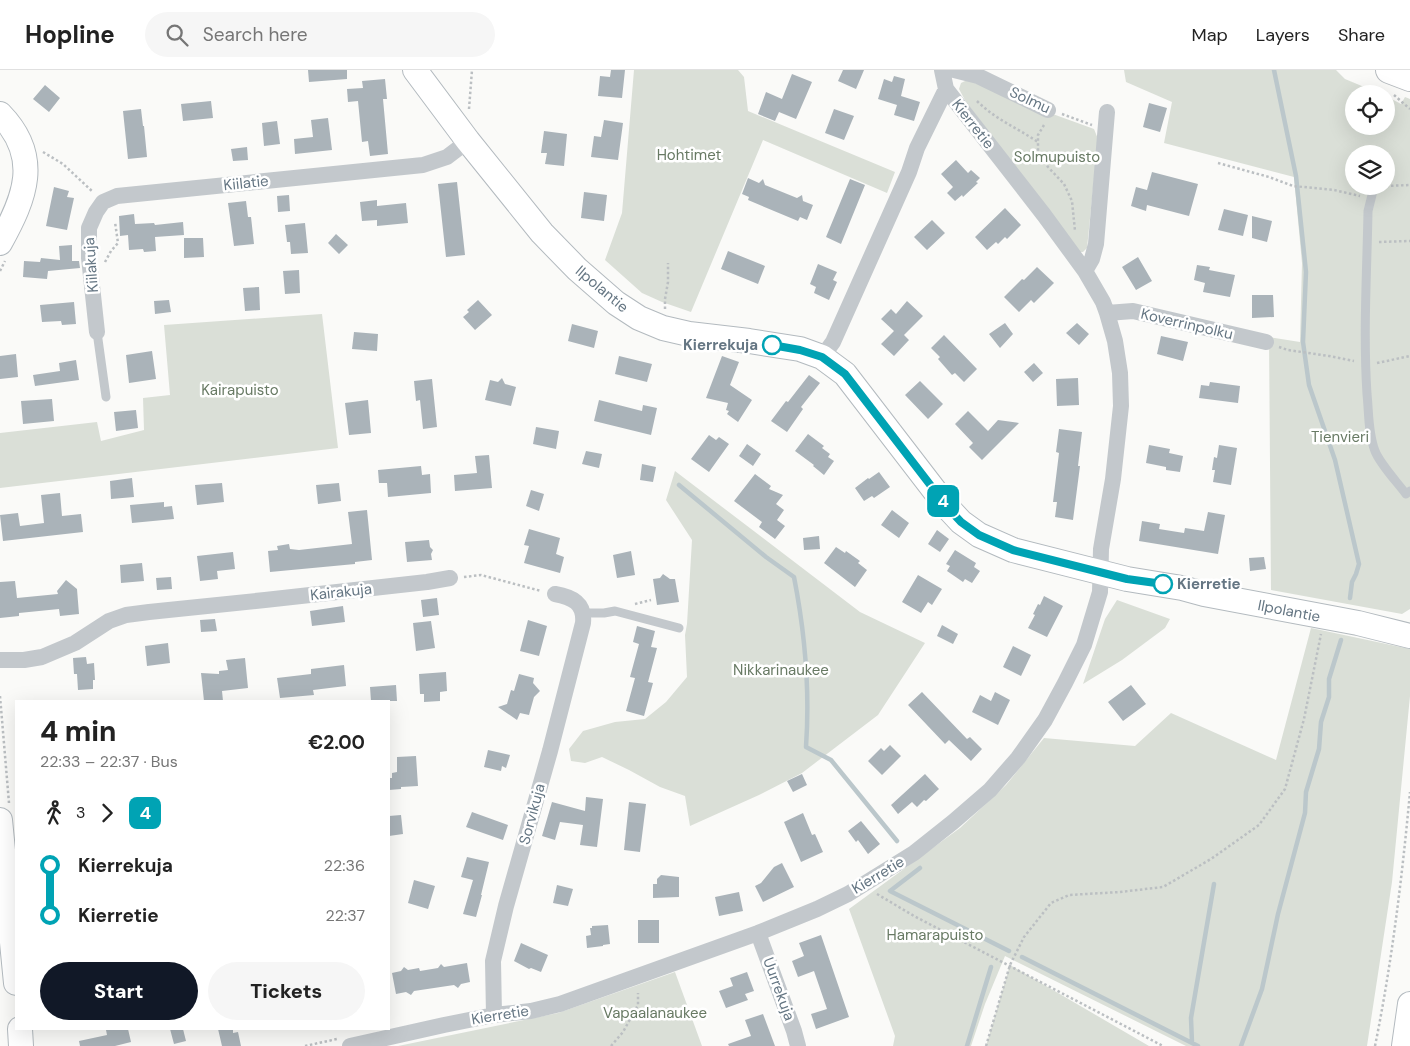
<!DOCTYPE html>
<meta charset="utf-8">
<style>
:root{--surface:#fff;--page:#f6f6f6;--text:#222;--muted:#767676;--line:#e0e0e0;--accent:#111827}
body{margin:0;font-family:"DM Sans",sans-serif;background:var(--page);color:var(--text);height:100vh;display:flex;flex-direction:column;font-size:19px;white-space:nowrap}
*{box-sizing:border-box;margin:0}
p{font-size:16px;color:var(--muted)}
.icon{flex:none;width:28px;height:28px;fill:none;stroke:currentColor;stroke-width:2;stroke-linecap:round;stroke-linejoin:round}
.map{position:relative;flex:1;overflow:hidden}
.sheet{position:absolute;left:15px;top:630px;width:375px;height:330px;display:flex;flex-direction:column;background:var(--surface);border-radius:0px;box-shadow:0 5px 20px #0002}
.sheet>*{flex:none}
.badge{padding:0 10px;border-radius:8px;font-size:18px;line-height:32px}
.tools{position:absolute;left:1345px;top:15px;display:grid;gap:10px}
.tools a{display:grid;place-items:center;width:50px;height:50px;border-radius:50%;background:var(--surface);box-shadow:0 5px 20px #0002;font-size:25px}
.map>.badge{position:absolute;translate:-50% -50%;box-shadow:0 0 0 2px #fff}
.legs{display:flex;align-items:center;gap:8px;height:55px;padding:0 25px;font-size:16px}
.legs p{margin-inline-start:auto}
.head{display:flex;align-items:center;justify-content:space-between;height:85px;padding:0 25px}
h1{font-size:28px;font-weight:800;line-height:38px}
.action{display:flex;gap:10px;margin-top:auto;padding:10px 25px}
.action a{flex:1;height:58px;border-radius:30px;background:var(--accent);color:#fff;font-size:20px;font-weight:800;line-height:58px;text-align:center}
.action a+a{background:var(--page);color:var(--text)}
ul{padding:0 25px;list-style:none}
li{display:flex;align-items:center;gap:18px;height:50px;font-size:19px}
li i{display:grid;place-items:center;width:8px;height:100%;margin:0 6px;background:currentColor}
li i::after{content:'';width:12px;height:12px;margin:-6px;border:4px solid;border-radius:50%;background:var(--surface)}
li p{margin-inline-start:auto}
li:first-child i{background:linear-gradient(#0000 50%,currentColor 0)}
li:last-child i{background:linear-gradient(currentColor 50%,#0000 0)}
header{display:flex;align-items:center;gap:30px;box-sizing:border-box;height:70px;padding:0 25px;background:var(--surface);border-bottom:1px solid var(--line)}
header strong{font-size:24px}
nav{display:flex;gap:28px;margin-inline-start:auto;font-size:18px}
.search{width:350px;height:45px;background:var(--page);display:flex;align-items:center;gap:12px;box-sizing:border-box;padding:0 18px;border-radius:28px;color:var(--muted);font-size:19px}
.map>svg:first-child{display:block}
</style>
<header>
<strong>Hopline</strong>
<div class="search"><svg class="icon" aria-label="search" viewBox="0 0 24 24"><circle cx="10" cy="10" r="6"/><path d="M15 15l6 6"/></svg>Search here</div>
<nav><a>Map</a><a>Layers</a><a>Share</a></nav>
</header>
<div class="map">
<svg width="1410" height="976" viewBox="0 0 1410 976">
<rect width="100%" height="100%" fill="#fafaf8"/>
<!-- green -->
<path fill="#dadfd7" fill-rule="evenodd" d="M634,0H738L744,7L748,41L895,102L887,123L763,70L691,242L662,232L642,223L605,190L622,143Z
M1124,0H1336L1345,9L1381,24H1354V56H1386V26L1401,34L1405,27L1410,29V539L1402,544L1271,520L1269,267L1300,272L1302,193L1294,107L1164,73L1172,32L1126,12ZM1354,84H1386V116H1354Z
M965,11H970L1050,43L1094,59L1098,69L1087,178L1083,182H1079L966,32L959,19L961,13Z
M322,244L338,378L0,418V363L97,352L101,371L144,360L143,328L170,325L164,255Z
M675,401L860,542L925,573L878,645L802,703L759,725L690,756L685,726L660,717L629,700L602,687L585,693L571,691L569,679L583,661L615,652L645,649L666,632L687,607L685,565L687,554L692,470L666,430Z
M1117,530L1170,549L1165,558L1122,590L1083,614L1105,549Z
M1311,558L1410,579V626L1392,812L1367,976H1186L1005,886L985,934L971,976H893L895,966L849,839L960,758L1006,715L1044,668L1135,676L1171,643L1276,690Z
M1010,895L1149,976H986Z
M675,902L702,976H398L558,943Z"/>
<g fill="none" stroke-linecap="round" stroke-linejoin="round">
<!-- stream -->
<path stroke="#bbc7cb" stroke-width="4.5" d="M1274,0L1296,106L1306,202L1303,272L1309,315L1335,390L1359,494L1356,504L1352,512L1350,528
M679,415L766,487L794,507C805,563 810,620 806,677L831,690L897,771
M920,798L890,821L1009,881
M1022,887L1198,976
M1192,973L1191,948L1214,814
M967,976L991,897
M1241,976L1262,919L1278,844L1305,743L1306,722L1319,679L1321,652L1329,627V609L1341,570"/>
</g>
<!-- building -->
<path fill="#aab3b9" d="M308,0H347V9L309,12Z
M611,0H625L622,28L598,26L600,6L610,7Z
M843,0H864L856,19L838,11Z
M792,4L812,12L796,49L779,42L775,51L758,44L766,22L782,29Z
M894,6L905,9L901,26L920,32L914,51L894,45L897,35L878,29L884,9L892,12Z
M385,9L387,29H383L388,84L370,86L368,71L362,72L358,31L348,32L347,19L363,18L362,11Z
M45,15L60,28L49,42L33,29Z
M211,31L213,48L183,51L181,34Z
M1149,33L1167,38L1160,62L1143,57Z
M141,39L143,56H144L147,87L128,89L123,41Z
M834,39L854,46L844,70L825,63Z
M328,48L332,80L295,84L294,69L313,67L311,50Z
M604,50L623,53L618,90L591,87L594,66L601,67Z
M277,51L280,74L264,76L262,53Z
M544,61L567,64L564,96L545,94L547,83H541Z
M247,77L248,90L233,91L231,79Z
M956,90L968,103L971,100L980,108L976,112L978,113L963,127L962,125L955,131L947,123L953,117L941,104Z
M1152,102L1198,114L1189,146L1147,135L1146,141L1131,136L1136,117L1147,120Z
M748,108L759,113L763,109L765,115L797,128L802,125L803,131L813,135L807,150L800,147L798,151L748,130L749,127L742,124Z
M850,109L865,115L841,174L826,167Z
M457,112L465,185L446,187L438,114Z
M54,117L69,121L67,127L74,128L67,160L46,156Z
M584,122L607,125L604,151L581,148Z
M289,125L290,141L278,142L277,126Z
M377,130V136L406,133L408,153L377,156V150L362,151L360,132Z
M246,131L248,147H251L254,174L234,176L228,133Z
M1005,138L1021,155L1007,169L1005,167L998,174L996,172L987,180L975,167Z
M1224,139L1248,145L1243,166L1218,160Z
M134,144L135,154L154,153L155,155L183,152L184,165L155,167L156,181L144,182L143,179L129,180L128,165L120,166L119,146Z
M1252,146L1272,151L1267,172L1252,168Z
M932,150L945,163L927,180L914,167Z
M305,153L308,183L291,184L290,172H287L285,155Z
M336,164L348,175L339,184L328,173Z
M184,168H203L204,187L184,188Z
M72,175V191H79L80,198L48,201L47,209L23,207L24,191L40,192L41,188L60,190L59,176Z
M728,181L765,196L758,214L721,199Z
M1138,187L1152,211L1136,220L1122,197Z
M818,194L837,202L833,210L837,212L829,230L814,223L816,217L810,214Z
M1197,195L1210,197L1209,200L1235,205L1230,227L1203,222L1205,213L1194,210Z
M1037,197L1054,213L1034,233L1031,230L1019,242L1004,227L1022,209L1024,210Z
M299,200L300,223L285,224L283,201Z
M259,217L260,240L245,241L243,218Z
M1252,225H1273L1274,247L1252,248Z
M169,230L171,242L155,244L154,231Z
M478,230L492,245L475,260L463,247L469,242L467,240Z
M907,231L923,246L904,265L909,270L894,286L881,274L894,261L881,249L891,239L896,244Z
M74,232L76,254L62,255L61,251L42,252L40,235Z
M1005,253L1013,264L1000,278L989,264Z
M1077,253L1089,264L1079,275L1066,263Z
M572,254L598,261L594,278L568,271Z
M354,262L378,264L377,281L352,279Z
M944,265L977,299L964,312L955,303L952,305L938,289L940,287L931,278Z
M1161,266L1188,272L1183,291L1157,284Z
M152,281L156,309L129,313L126,285Z
M16,284L18,307L0,309V286Z
M619,286L652,294L647,312L615,304Z
M722,286L739,292L730,315L752,330L738,352L727,344L729,341L726,340L728,333L706,328Z
M76,290L79,310L35,316L33,305L60,301L59,293Z
M1034,293L1043,303L1033,312L1024,302Z
M809,305L820,313L801,337L803,339L787,362L771,351L786,331L788,332Z
M502,308L505,314L516,317L511,336L485,330L490,310L498,312Z
M1078,308L1079,335L1057,336L1056,309Z
M432,309L437,357L423,359L420,330L416,331L414,311Z
M920,311L943,334L928,349L905,325Z
M1210,312L1240,316L1238,333L1199,328L1201,315L1209,316Z
M52,329L54,351L23,354L21,331Z
M368,330L371,363L349,365L345,333Z
M599,330L642,341L643,335L657,338L651,365L594,351Z
M136,340L138,358L116,361L114,342Z
M968,341L988,361L998,350L1019,353L982,390L969,377L973,373L955,354Z
M536,357L559,361L556,379L533,374Z
M1059,359L1082,362L1078,396H1080L1073,450L1055,447L1057,432H1053L1059,383L1056,382Z
M808,364L824,376L822,378L830,384L828,387L834,391L824,405L813,396L814,395L795,381Z
M709,365L716,370L719,367L729,374L709,402L691,389Z
M747,374L761,384L753,396L739,386Z
M1149,375L1170,379L1169,383L1183,386L1180,402L1166,400V397L1146,393Z
M1219,375L1237,378L1231,415L1213,412L1215,400H1212L1214,387L1217,388Z
M586,381L602,384L599,398L582,394Z
M489,385L492,418L455,421L454,405L477,403L475,386Z
M642,394L656,397L653,412L640,410Z
M421,396L422,405L430,404L431,423L388,427L387,413H379L378,400Z
M879,402L890,417L874,428L872,426L864,431L855,418L868,408L869,409Z
M755,404L771,416L769,419L783,425L776,434L784,440L777,450L785,456L775,469L759,457L762,452L734,431Z
M132,408L134,427L111,429L110,411Z
M222,413L224,432L197,435L195,415Z
M339,413L341,431L318,434L316,415Z
M531,420L544,424L539,441L526,436Z
M60,423L62,446L81,444L83,462L3,471L0,445L18,443L20,456L44,453L41,425Z
M164,432V437L172,436L174,449L132,453L130,435Z
M367,440L372,490L355,492V494L270,502L268,481L278,480L277,476L289,474L290,479L299,480L352,474L348,442Z
M892,440L909,453L899,468L881,455Z
M1208,442L1225,445L1218,484L1139,471L1142,451L1160,454L1159,459L1184,463L1185,458L1204,461Z
M529,459L560,468L556,484L564,487L560,503L524,493L529,476L524,475Z
M937,460L949,469L940,482L928,474Z
M819,466L820,479L804,480L803,468Z
M429,470L430,477L433,480L431,484L432,490L407,492L405,472Z
M836,477L845,483L846,481L860,491L858,493L867,500L855,517L824,493Z
M955,480L976,493L974,497L980,501L972,513L965,509L963,512L947,501L950,496L946,494Z
M631,481L635,505L617,508L613,485Z
M233,482L235,499L217,501L218,509L200,511L197,486Z
M1264,487L1266,499L1250,501L1249,488Z
M142,493L144,511L121,513L120,495Z
M663,504L670,509H675L679,532L657,535L653,509L660,508Z
M918,505L942,519L932,535L928,532L921,543L902,532Z
M171,507L172,519L157,520L156,508Z
M66,510L77,519L79,544L60,546L59,539L19,543V546L0,548V512L15,511L17,528L58,524L57,521Z
M1044,526L1063,536L1047,567L1028,558L1035,545L1033,544L1038,534L1040,535Z
M437,528L439,545L423,547L421,530Z
M343,536L345,552L312,556L310,541Z
M215,549L217,561L201,562L200,550Z
M528,550L547,556L539,586L520,581Z
M431,551L435,578L416,581L413,553Z
M942,555L958,564L953,574L937,566Z
M637,556L655,561L651,577L657,578L648,612L653,613L644,646L626,641L635,608L630,607L639,574L633,572Z
M168,573L170,593L147,596L145,576Z
M1013,576L1031,585L1021,606L1003,597Z
M86,587L87,594L94,593L95,610H93V619L78,620L77,604H74L73,588Z
M245,588L248,618L222,621L223,631H204L201,603L219,604V601L228,600L226,590Z
M344,595L346,616L313,620L314,625L280,628L277,608L311,604V599Z
M446,602L447,621L440,622V631L424,632V624H420L419,604Z
M519,604L534,608L533,613L540,621L534,627L529,645L520,643L517,650L498,637L507,634L511,620L514,621Z
M396,615L397,631H371L370,617Z
M1131,615L1146,634L1123,651L1108,632Z
M922,622L967,669L970,667L982,679L971,691L949,670L945,674L908,635Z
M995,622L1010,630L998,655L972,642L980,625L991,631Z
M890,675L901,686L882,705L868,691L881,678L884,681Z
M488,680L510,685L506,698L502,696L501,701L484,697Z
M416,686L418,716L401,717V719L389,720V708H392V703L397,702V687Z
M802,704L807,715L793,722L787,711Z
M925,704L939,719L926,731L924,730L917,737L912,732L898,744L891,735Z
M586,727L603,729L597,777L580,775L583,755L560,752L555,770L542,766L552,732L585,741Z
M629,732L646,734L640,782L624,780Z
M472,742L508,755L503,770L466,757Z
M803,743L812,765L815,764L823,782L801,792L784,752Z
M401,745L403,764L389,766V746Z
M861,751L880,774L868,784L858,770L856,772L848,761Z
M467,787L489,792L481,825H482L476,847L463,844L473,810L461,807Z
M782,793L794,817L763,832L755,816L761,813L774,797Z
M661,805L679,807V827L653,828V814H657V809Z
M414,810L435,816L428,839L408,833Z
M557,815L573,819L568,836L553,833Z
M739,822L743,841L719,846L715,827Z
M638,850H659V873H638Z
M608,855L610,874L603,875V876L587,878L586,866L591,865L590,858H592V856Z
M821,865L849,947L816,959L811,944L827,939L814,901L798,907L792,891L804,886L799,873Z
M521,873L548,885L541,902L531,898L529,899L514,891Z
M467,893L470,912L461,914L458,918L454,915L414,921L411,925L406,922L396,924L392,903L401,901L404,897L408,900L419,898L420,901L438,898L441,894L444,897Z
M747,902L754,921L745,924L748,930L726,938L719,921L733,916L730,908Z
M763,944L775,976H729L728,974L751,966L745,950Z
M113,959H128L131,972L115,976H80L79,971L107,965L106,960Z
M170,959H183L186,971L174,974Z
M218,959H233V963L238,962L241,976H222Z"/>
<g fill="none" stroke-linecap="round" stroke-linejoin="round">
<defs>
<path id="secondary" d="M415,0L468,71L542,163L577,199L616,233L639,248L663,258L689,264L749,271L800,279L822,287L845,304L948,438L961,452L979,465L1013,480L1127,509L1182,518L1204,524L1358,553L1410,566
M0,44C42,87 25,128 0,173
M0,750L16,913
M20,959L21,976
M1404,976L1410,934"/>
<path id="primary" d="M1389,0L1410,8"/>
</defs>
<!-- secondary casing -->
<use href="#secondary" stroke="#b3babf" stroke-width="26"/>
<!-- primary casing -->
<use href="#primary" stroke="#b5babe" stroke-width="28"/>
<!-- path -->
<path stroke="#bbbfc2" stroke-width="2.5" stroke-dasharray="2.5 2.5" stroke-linecap="butt" d="M1394,25L1410,39
M977,31C995,49 1017,58 1038,72
M469,39L472,0
M1062,44L1092,55
M1044,55L1038,65V81L1048,97L1064,114L1072,131L1075,161
M43,82L63,94L93,122
M1218,93L1269,107L1293,116L1334,120L1360,126
M1382,119L1386,116L1410,115
M1379,172L1410,171
M105,192L111,181L118,173L115,152
M0,201L5,191
M665,239V229L668,212V193
M1279,277L1288,280L1329,286L1354,291
M1377,293L1410,286
M464,507L481,505L541,521
M635,534L651,530
M0,626L9,733
M877,824L914,846L1163,976
M305,976L337,969
M611,976L623,962L638,935V923
M986,976L1010,895L1024,867L1051,833L1069,825L1120,822L1163,817L1211,789L1259,755L1285,719L1304,649L1321,564
M1375,976C1392,892 1402,808 1410,722"/>
<!-- lane -->
<path stroke="#c3c8cc" stroke-width="9" d="M1372,125L1368,141C1367,202 1363,262 1367,324C1369,343 1368,363 1375,381C1380,394 1397,412 1406,424L1410,421
M97,262L106,327
M583,543H604L615,541L679,558"/>
<!-- street -->
<path stroke="#c3c8cc" stroke-width="16" d="M954,0L978,6L1048,40
M1085,201L1092,189L1096,174L1107,42
M1107,243L1133,241L1266,272
M97,262L89,188V158L96,142L103,132L117,126L423,95L447,87L468,71
M822,287L833,272L909,102L917,78L946,19
M0,590H24L42,587L75,573L109,551L126,545L149,542L265,530L427,512L450,508
M758,863L794,961L798,976
M494,945L493,891L506,836L550,681L583,553C585,533 572,527 555,524
M350,976L444,955L494,945L531,941L560,934L758,863L817,839L848,824L914,783L953,752L990,720L1018,688L1045,650L1065,613L1084,575L1100,522L1101,479L1113,409L1121,336L1120,303L1115,271L1107,243L1103,232L1085,201L1044,145L946,19L942,0"/>
<!-- secondary -->
<use href="#secondary" stroke="#fff" stroke-width="24"/>
<!-- primary -->
<use href="#primary" stroke="#fff" stroke-width="26"/>
</g>
<g fill="none" stroke-linecap="round" stroke-linejoin="round">
<defs>
<path id="line-1" d="M772,275L800,280L822,287L845,304L948,438L961,452L979,465L1013,480L1127,509L1163,514"/>
</defs>
<!-- line-1 casing -->
<use href="#line-1" stroke="#fff" stroke-width="11"/>
<!-- line-1 -->
<use href="#line-1" stroke="#00a3b4" stroke-width="8"/>
</g>
<!-- markers -->
<g fill="#fff" stroke="#00a3b4" stroke-width="2.5">
<circle cx="772" cy="275" r="9"/>
<circle cx="1163" cy="514" r="9"/>
</g>
<g text-anchor="middle" stroke-width="5" stroke-linejoin="round" paint-order="stroke">
<!-- street labels -->
<g font-size="15" fill="#657683" stroke="#fff">
<text transform="translate(1030 30) rotate(25)" y="5">Solmu</text>
<text transform="translate(973 54) rotate(52)" y="5">Kierretie</text>
<text transform="translate(246 113) rotate(-6)" y="5">Kiilatie</text>
<text transform="translate(91 195) rotate(-94)" y="5">Kiilakuja</text>
<text transform="translate(602 219) rotate(40)" y="5">Ilpolantie</text>
<text transform="translate(1187 254) rotate(13)" y="5">Koverrinpolku</text>
<text transform="translate(341 522) rotate(-6)" y="5">Kairakuja</text>
<text transform="translate(1289 541) rotate(11)" y="5">Ilpolantie</text>
<text transform="translate(532 744) rotate(-75)" y="5">Sorvikuja</text>
<text transform="translate(878 805) rotate(-31)" y="5">Kierretie</text>
<text transform="translate(779 919) rotate(70)" y="5">Uurrekuja</text>
<text transform="translate(500 945) rotate(-9)" y="5">Kierretie</text>
</g>
<!-- park labels -->
<g font-size="15" fill="#687a64" stroke="#fff">
<text x="689" y="90">Hohtimet</text>
<text x="1057" y="92">Solmupuisto</text>
<text x="240" y="325">Kairapuisto</text>
<text x="1340" y="372">Tienvieri</text>
<text x="781" y="605">Nikkarinaukee</text>
<text x="935" y="870">Hamarapuisto</text>
<text x="655" y="948">Vapaalanaukee</text>
</g>
<!-- stop labels -->
<g font-size="15" font-weight="bold" fill="#657683" stroke="#fff" text-anchor="end">
<text x="758" y="280">Kierrekuja</text>
<text x="1177" y="519" text-anchor="start">Kierretie</text>
</g>
</g>
</svg>
<div class="tools">
<a><svg class="icon" aria-label="locate" viewBox="0 0 24 24"><circle cx="12" cy="12" r="6"/><path d="M12 2v4M12 18v4M2 12h4M18 12h4"/></svg></a>
<a><svg class="icon" aria-label="layers" viewBox="0 0 24 24"><path d="M12 4l9 5-9 5-9-5zM3 14l9 5 9-5"/></svg></a>
</div>
<b class="badge" style="left:943px;top:431px;background:#00a3b4;color:#fff">4</b>
<section class="sheet">
<div class="head"><div><h1>4 min</h1><p>22:33 – 22:37 · Bus</p></div><b>€2.00</b></div>
<div class="legs"><svg class="icon" aria-label="walk" viewBox="0 0 24 24"><circle cx="13" cy="4" r="2"/><path d="M13 8l-2 6 4 7M11 14l-3 7M7 12l3-4h3l4 4"/></svg>3<svg class="icon" aria-label="forward" viewBox="0 0 24 24"><path d="M9 5l7 7-7 7"/></svg><b class="badge" style="background:#00a3b4;color:#fff">4</b></div>
<ul>
<li><i style="color:#00a3b4"></i><b>Kierrekuja</b><p>22:36</p></li>
<li><i style="color:#00a3b4"></i><b>Kierretie</b><p>22:37</p></li>
</ul>
<div class="action"><a>Start</a><a>Tickets</a></div>
</section>
</div>
